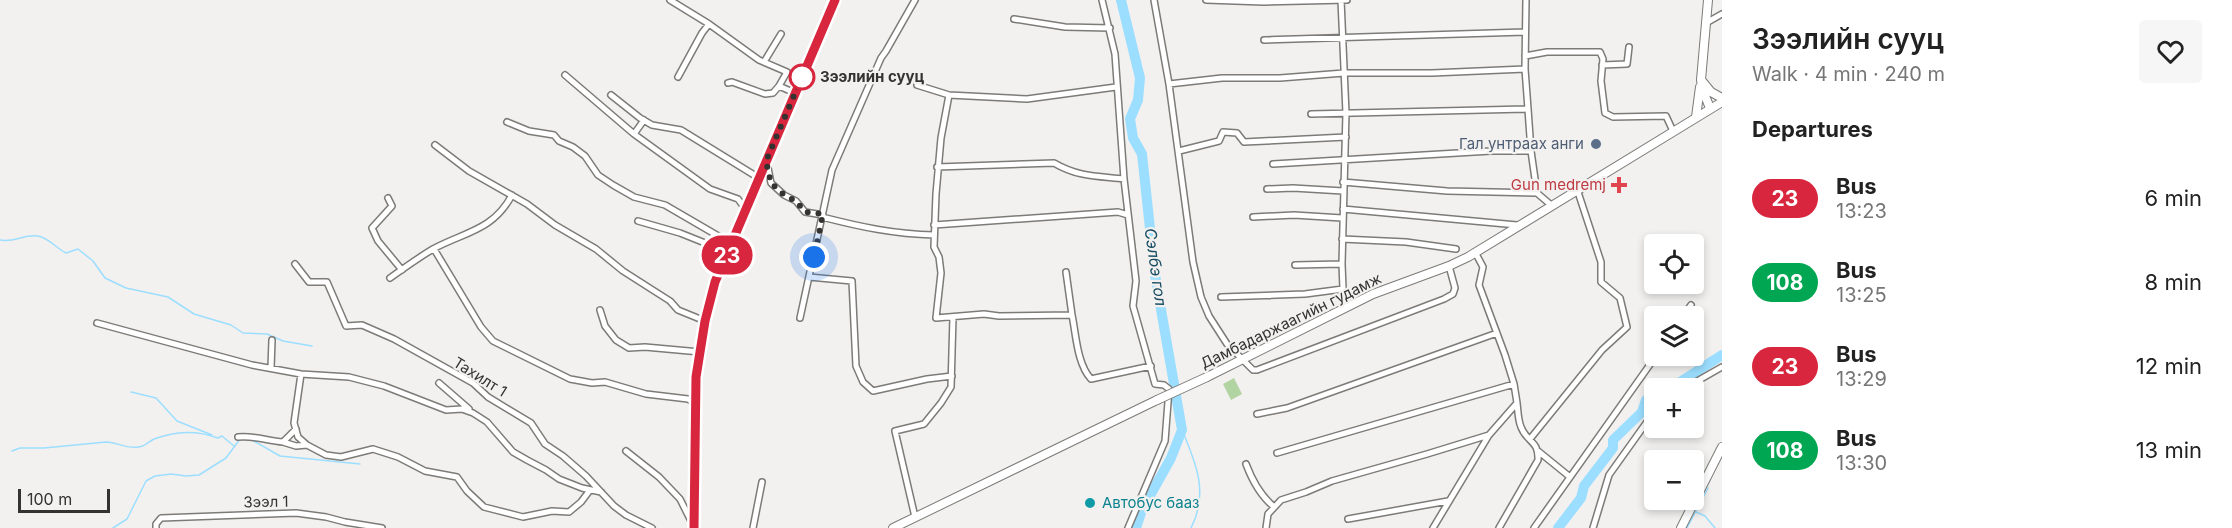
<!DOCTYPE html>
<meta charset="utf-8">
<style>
:root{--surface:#fff;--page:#f6f6f6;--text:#222;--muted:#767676}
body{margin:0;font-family:Inter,sans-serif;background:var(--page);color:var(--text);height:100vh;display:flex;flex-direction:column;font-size:22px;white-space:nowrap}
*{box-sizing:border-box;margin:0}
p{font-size:20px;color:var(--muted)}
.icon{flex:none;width:33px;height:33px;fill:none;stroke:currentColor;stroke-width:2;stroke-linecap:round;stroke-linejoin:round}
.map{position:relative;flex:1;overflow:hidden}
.side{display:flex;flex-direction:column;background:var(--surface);width:510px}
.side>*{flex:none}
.badge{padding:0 12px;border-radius:20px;font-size:21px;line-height:39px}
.buttons{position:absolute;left:1644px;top:234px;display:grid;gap:12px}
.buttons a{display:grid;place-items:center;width:60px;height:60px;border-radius:6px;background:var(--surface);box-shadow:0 3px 9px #0003;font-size:30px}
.scale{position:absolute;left:18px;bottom:15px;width:92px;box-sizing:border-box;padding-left:6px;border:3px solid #343332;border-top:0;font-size:16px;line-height:21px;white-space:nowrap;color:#343332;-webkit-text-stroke:4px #f3f1ef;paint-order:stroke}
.you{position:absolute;width:30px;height:30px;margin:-15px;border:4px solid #fff;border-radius:50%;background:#1a73e8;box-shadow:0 0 0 9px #1a73e833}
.map>.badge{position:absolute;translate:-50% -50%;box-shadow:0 0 0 3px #fff}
h2{padding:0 30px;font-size:22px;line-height:54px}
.round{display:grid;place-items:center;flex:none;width:63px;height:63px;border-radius:6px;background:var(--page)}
.headline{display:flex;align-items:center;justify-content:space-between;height:102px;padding:0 30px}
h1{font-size:28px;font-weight:600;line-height:45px}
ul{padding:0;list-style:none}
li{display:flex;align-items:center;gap:18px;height:84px;padding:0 30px}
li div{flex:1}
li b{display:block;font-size:22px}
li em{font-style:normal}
li .badge{min-width:66px;font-weight:700;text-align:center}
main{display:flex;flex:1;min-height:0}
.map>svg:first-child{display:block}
</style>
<main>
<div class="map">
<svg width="1722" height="528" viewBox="0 0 1722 528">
<rect width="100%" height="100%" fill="#f3f1ef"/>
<!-- green -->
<path fill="#b1d4a2" d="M1234,378L1242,394L1231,400L1223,384Z"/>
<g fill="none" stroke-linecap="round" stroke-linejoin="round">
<!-- stream -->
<path stroke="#9cdeff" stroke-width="1.5" d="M0,240C14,243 24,234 38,236C49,238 56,248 66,253L78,249L93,261L105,278L126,288L168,297L194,314L231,325L243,333L267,334L283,341L312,346
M131,392L156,398L177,421L212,435
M1182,430C1196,463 1209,493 1191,528
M252,440L280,456L360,464
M12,451L20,448H44L106,442C117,442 126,449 138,447C144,447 148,442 154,439C177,431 196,430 218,438L222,436L234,446
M1696,512L1705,516L1715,528
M113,528L127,519L146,481L155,476L171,474L186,476L199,475L226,458L240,439
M1687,528L1708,488"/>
<!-- river -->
<path stroke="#9cdeff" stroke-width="10" d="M1121,0L1140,78L1138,100L1130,119L1133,138L1142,154L1155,275L1182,430L1171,458L1142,510L1136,528
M1671,388L1722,355
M1558,528L1581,498L1584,486L1613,448V440L1642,412L1646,400L1654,397"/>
<defs>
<path id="street" d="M670,0L709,24
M1102,0L1115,54L1124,179
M1154,0L1169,84
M1206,0L1264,2L1347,0
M1341,0L1346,113L1342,264L1343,289L1350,305
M1014,19L1065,27L1110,28
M1706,23L1722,14
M1264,40L1525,32
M1525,56L1547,52H1600L1603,59L1601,81L1605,113L1613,117L1666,116L1673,131
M764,62L781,34
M1602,65L1627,64L1629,47
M1525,69L1528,109
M565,75L634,134L710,189L738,199L746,210
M678,77L702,33L709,24L759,60L787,72L779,86L795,93
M728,83L732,82L765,94L773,93L779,86
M917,85L949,95
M1116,87L1027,99L949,95L941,138L936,194L934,247L939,257L941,273L936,318L984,314L999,316L1072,315C1076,334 1077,364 1091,379L1151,366
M611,95L640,118L652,125L681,130L759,178
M1311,114L1528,109L1531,151L1537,193L1551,205
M507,122L529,131L554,135L559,141L573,147L585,156L598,175L613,185L634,197L665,205L732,244L718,247L710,245L680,233L638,221
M634,134L644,120
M435,145L469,171L527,204L555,225L596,249L623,271L670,301L678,310L705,321
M1179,151L1219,141L1223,132L1237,133L1244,142L1346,137
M767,163L771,183L784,195L796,201L805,212L823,215
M1273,164L1491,151H1531
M937,167L1054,163C1078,177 1097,176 1124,179L1136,281L1133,306L1155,384L1164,385L1169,389L1165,441L1128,528
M1343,182L1447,191L1537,193
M1267,189L1293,188L1343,191
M388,198L392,206L372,228L378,241L402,270
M1343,209L1517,225
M822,217C861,227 894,234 934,235
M1253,217L1294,215L1342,218
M934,225L1118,212L1128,215
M1342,239L1406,242L1456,249
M434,249L481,327L493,341L570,379L592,383L605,382L646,394L688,399L695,403
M295,264L309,282H327L346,326L362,325L394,339L473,383L488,397L531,423L545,444L563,456L586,476L614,506L626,515L652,528
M1295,265L1342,264
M1449,266L1455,288L1453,294L1444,299L1257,370H1253L1227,344L1209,316L1201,297L1193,262L1169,84L1222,78H1280L1344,73H1432L1525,69L1526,0
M1066,272L1072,315
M809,277L852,281L856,366L863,382L873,391L927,379L952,376
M390,278C404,268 418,258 433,249C464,232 493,231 512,195
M1221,297L1305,294L1343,289
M600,310L605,326L616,340L629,348L645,347L700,352
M1683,316L1691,305
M800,318L832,170L881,58L886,51L915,0
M97,323L252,365L301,374L349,377L384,386L446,410L462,409L473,413L487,422L513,452L527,460L546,470L559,479L582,488L601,492
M271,368L272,340
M301,374L294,423L298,437L307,445L326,455L341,457L373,449L398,457L425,471L457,477L467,491L484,507L523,517L552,511L569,512L581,502L590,490
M439,383L469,409
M1685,388L1722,367
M1257,414L1287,408L1497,333
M238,437C253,435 268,441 283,442L296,429
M1530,439L1602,350L1627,327L1620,298L1601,282V262L1577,189
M283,442L296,446L307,445
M626,451L659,477L680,499L693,525
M1538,451L1570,477
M1277,453L1514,384
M1246,464C1252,480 1260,495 1273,506
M915,517L895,431L924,424L941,403L951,387L953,317
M1348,519L1448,501
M156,528V524L161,518L296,513L326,517L345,522L382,528
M753,528L762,482
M1266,528L1268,514L1281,500L1306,492L1332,481L1427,454L1489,435
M1433,528L1489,435L1517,403L1514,384L1505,355L1479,285L1483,267L1475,252
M1499,528L1538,460C1539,440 1527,443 1521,427C1518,420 1518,411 1517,403
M1534,528L1656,356
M1593,528L1609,475L1654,412"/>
<path id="secondary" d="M1708,0L1701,80L1703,91L1710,108
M1702,81L1711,92L1722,98
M1696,117L1700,87
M1207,377L1373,294L1449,266L1468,257L1722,102
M694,528L696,377L705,321L715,282L835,0
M893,528L1157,400
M1681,528L1722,447"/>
</defs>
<!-- street casing -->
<use href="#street" stroke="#7c7b78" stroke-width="8"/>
<!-- secondary casing -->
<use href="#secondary" stroke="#7c7b78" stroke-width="10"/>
<!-- street -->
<use href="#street" stroke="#fff" stroke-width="5"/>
<!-- secondary -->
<use href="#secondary" stroke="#fff" stroke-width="8"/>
<defs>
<path id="secondary-bridge" d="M1157,400L1207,377"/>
</defs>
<!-- secondary-bridge casing -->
<use href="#secondary-bridge" stroke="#7c7b78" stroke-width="10" stroke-linecap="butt"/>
<!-- secondary-bridge -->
<use href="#secondary-bridge" stroke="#fff" stroke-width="8"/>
</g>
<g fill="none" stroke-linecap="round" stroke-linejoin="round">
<defs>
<path id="line" d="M694,528L696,377L705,321L715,282L835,0"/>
</defs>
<!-- line casing -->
<use href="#line" stroke="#fff" stroke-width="14"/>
<!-- line -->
<use href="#line" stroke="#d7263d" stroke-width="9"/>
<!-- walk -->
<path stroke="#343332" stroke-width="6" stroke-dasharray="0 10.8" d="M802,77L766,161L771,183L784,195L796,201L805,212L823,214L814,257"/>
</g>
<!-- markers -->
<circle fill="#fff" stroke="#d7263d" stroke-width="3" cx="802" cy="77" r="12"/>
<circle fill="#5c6f8a" stroke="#f3f1ef" stroke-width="2" cx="1596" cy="144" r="6"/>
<path fill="#e0444e" stroke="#f3f1ef" stroke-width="2" d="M1616 176h6v6h6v6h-6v6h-6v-6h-6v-6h6z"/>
<circle fill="#0f9aa8" stroke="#f3f1ef" stroke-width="2" cx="1090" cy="503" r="6"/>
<g text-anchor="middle" stroke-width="4.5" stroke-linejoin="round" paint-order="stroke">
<!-- stop labels -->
<g font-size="15" font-weight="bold" fill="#343332" stroke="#f3f1ef" text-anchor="start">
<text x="820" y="82">Зээлийн сууц</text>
</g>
<!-- service labels -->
<g font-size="15" fill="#4e5e75" stroke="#f3f1ef" text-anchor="end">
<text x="1584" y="149">Гал унтраах анги</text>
</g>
<!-- health labels -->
<g font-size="15" fill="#be3a42" stroke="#f3f1ef" text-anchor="end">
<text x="1606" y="190">Gun medremj</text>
</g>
<!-- street labels -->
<g font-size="15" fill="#343332" stroke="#f3f1ef">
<text transform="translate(1291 321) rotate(-26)" y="5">Дамбадаржаагийн гудамж</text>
<text transform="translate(480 377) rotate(32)" y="5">Тахилт 1</text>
<text transform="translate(266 502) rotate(-1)" y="5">Зээл 1</text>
</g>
<!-- culture labels -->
<g font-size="15" fill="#0d838f" stroke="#f3f1ef" text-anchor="start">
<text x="1102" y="508">Автобус бааз</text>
</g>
<!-- water labels -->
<g font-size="16" font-style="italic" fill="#194d64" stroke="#f3f1ef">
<text transform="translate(1156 267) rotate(82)" y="6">Сэлбэ гол</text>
</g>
</g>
</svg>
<div class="buttons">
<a><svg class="icon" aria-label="locate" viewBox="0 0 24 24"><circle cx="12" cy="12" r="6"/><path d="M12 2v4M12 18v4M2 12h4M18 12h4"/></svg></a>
<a><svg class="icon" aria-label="layers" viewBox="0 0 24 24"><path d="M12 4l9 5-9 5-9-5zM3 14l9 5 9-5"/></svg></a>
<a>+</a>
<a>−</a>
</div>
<div class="scale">100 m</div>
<div class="you" style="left:814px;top:257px"></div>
<b class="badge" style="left:727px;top:255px;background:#d7263d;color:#fff">23</b>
</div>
<section class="side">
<div class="headline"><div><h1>Зээлийн сууц</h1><p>Walk · 4 min · 240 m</p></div><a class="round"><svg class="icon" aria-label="heart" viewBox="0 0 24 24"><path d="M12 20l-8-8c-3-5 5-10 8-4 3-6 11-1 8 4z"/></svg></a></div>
<h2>Departures</h2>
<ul>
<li><span class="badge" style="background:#d7263d;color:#fff">23</span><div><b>Bus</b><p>13:23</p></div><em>6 min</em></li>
<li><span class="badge" style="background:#00a651;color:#fff">108</span><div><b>Bus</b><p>13:25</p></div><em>8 min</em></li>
<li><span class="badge" style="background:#d7263d;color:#fff">23</span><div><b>Bus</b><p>13:29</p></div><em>12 min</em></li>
<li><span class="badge" style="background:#00a651;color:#fff">108</span><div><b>Bus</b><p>13:30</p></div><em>13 min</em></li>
</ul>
</section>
</main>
